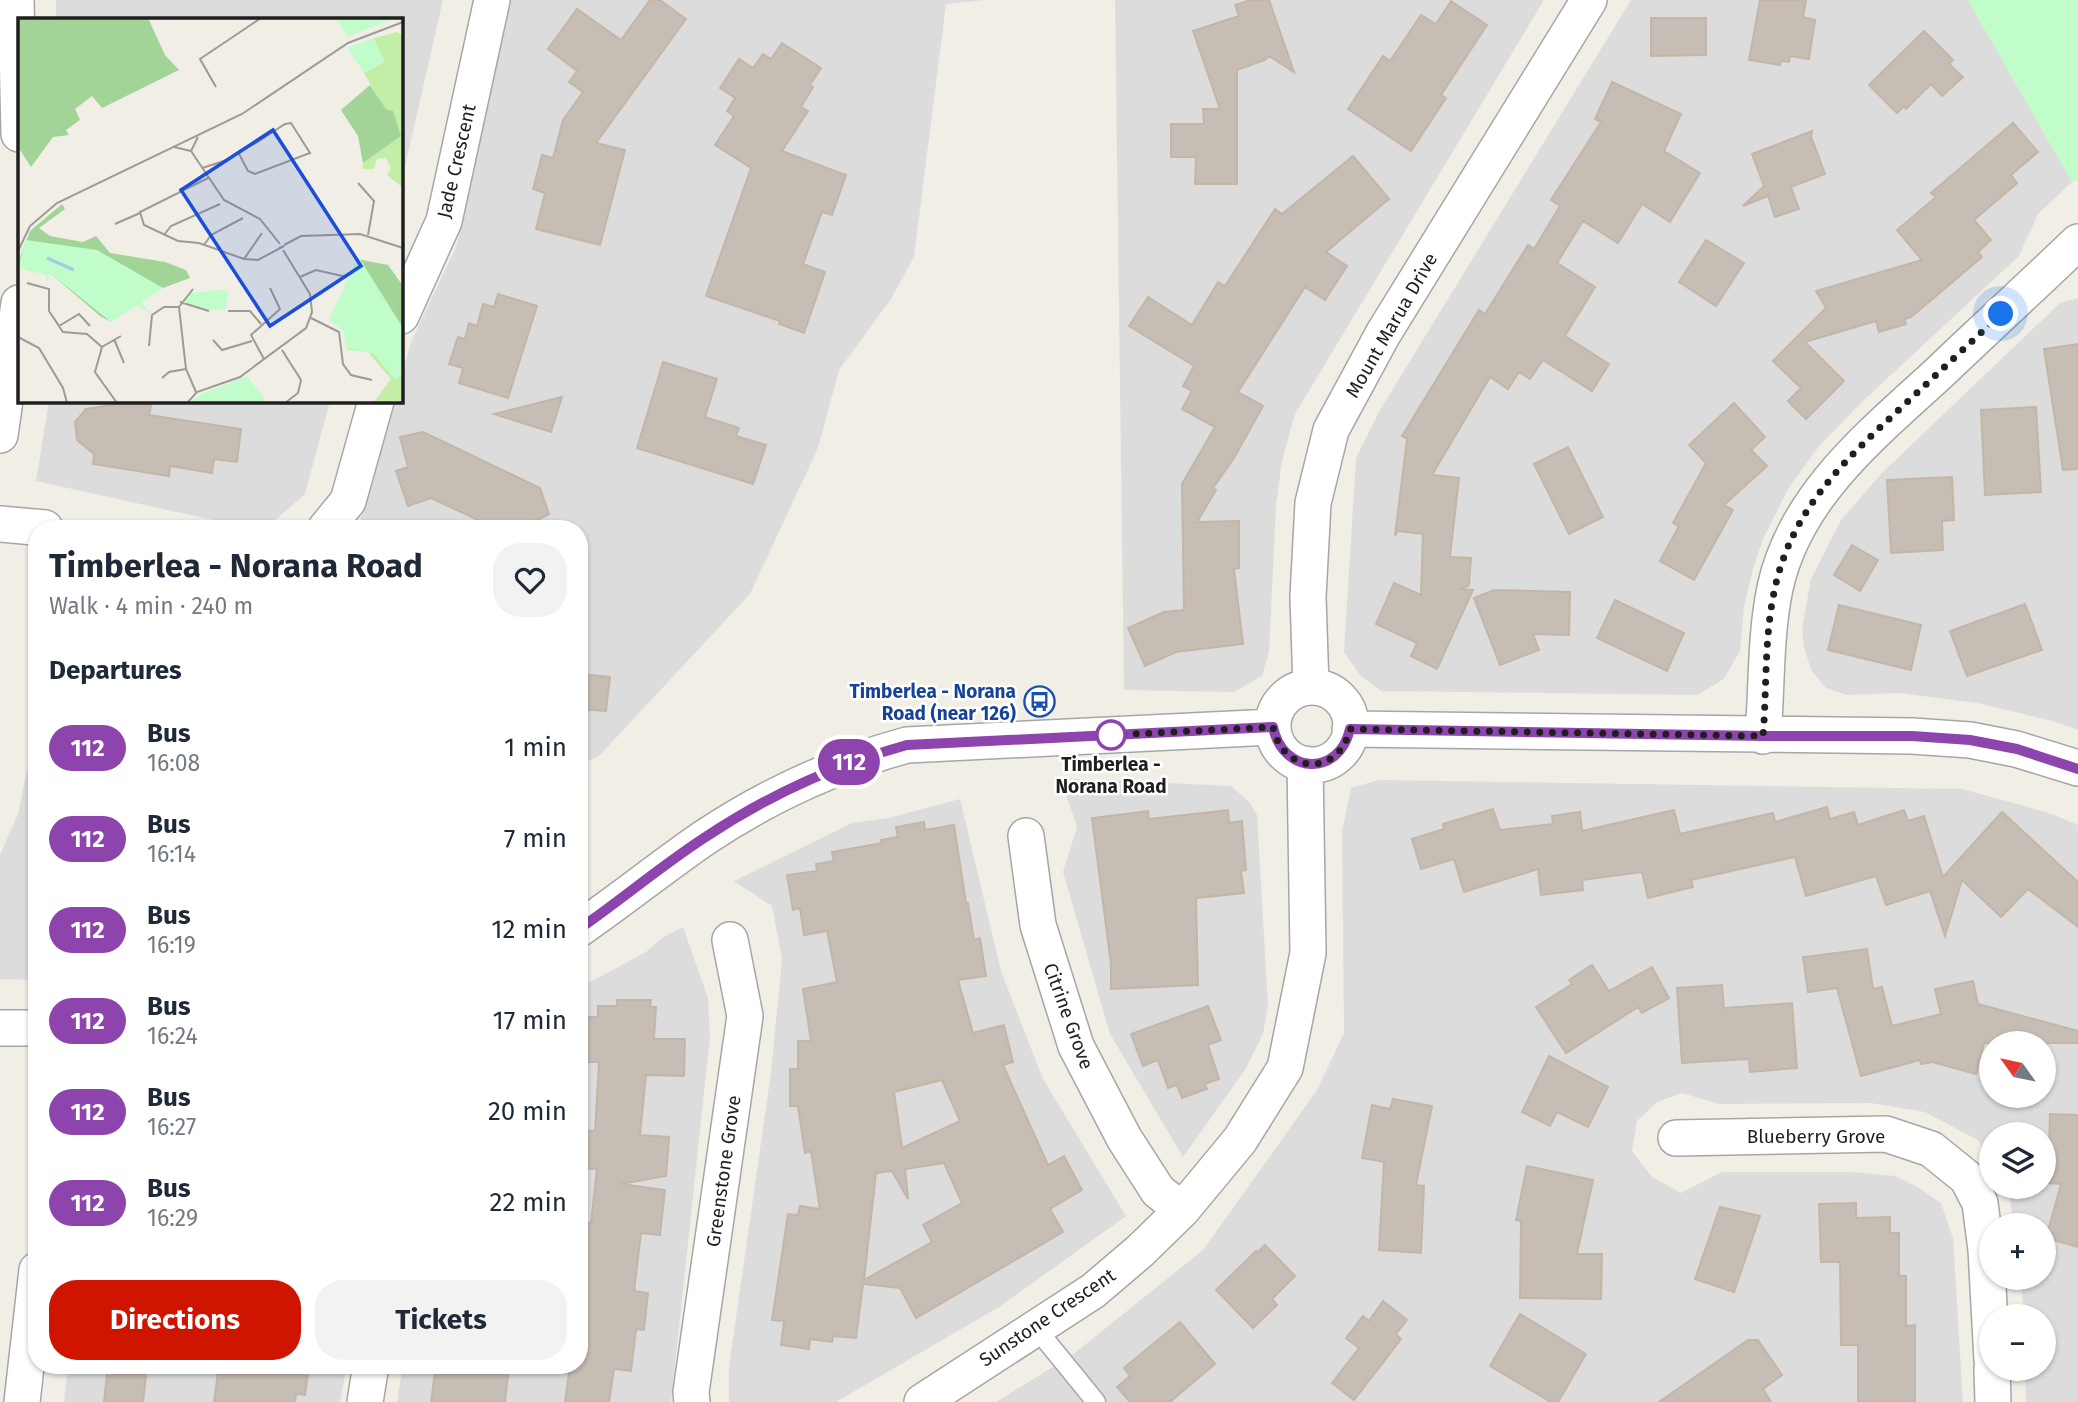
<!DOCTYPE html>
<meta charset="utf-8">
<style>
:root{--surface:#fff;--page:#f2f2f3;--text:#1f2937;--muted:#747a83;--accent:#cf1500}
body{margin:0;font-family:"Fira Sans",sans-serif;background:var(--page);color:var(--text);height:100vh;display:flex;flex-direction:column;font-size:26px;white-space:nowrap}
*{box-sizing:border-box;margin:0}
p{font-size:23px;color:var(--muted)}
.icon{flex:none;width:38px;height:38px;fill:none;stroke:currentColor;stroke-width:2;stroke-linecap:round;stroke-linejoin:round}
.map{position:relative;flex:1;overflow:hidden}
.side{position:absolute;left:28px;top:520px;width:560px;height:854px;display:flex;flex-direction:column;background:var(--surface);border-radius:28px;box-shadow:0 2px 5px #0004}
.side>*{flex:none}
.badge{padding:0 14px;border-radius:23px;font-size:24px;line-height:46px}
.needle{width:46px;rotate:303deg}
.controls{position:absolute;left:1979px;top:1031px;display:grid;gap:14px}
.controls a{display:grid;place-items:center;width:77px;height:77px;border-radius:50%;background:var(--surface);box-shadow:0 2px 5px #0004;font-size:35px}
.you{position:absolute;width:35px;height:35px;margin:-18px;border:5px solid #fff;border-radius:50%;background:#1a73e8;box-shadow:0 0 0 10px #1a73e833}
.map>.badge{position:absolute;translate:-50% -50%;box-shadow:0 0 0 4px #fff}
h2{padding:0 21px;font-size:26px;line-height:63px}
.round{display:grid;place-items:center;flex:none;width:74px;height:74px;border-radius:28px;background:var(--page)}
.head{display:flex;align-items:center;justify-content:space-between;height:119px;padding:0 21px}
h1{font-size:33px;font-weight:700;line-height:52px}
.button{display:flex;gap:14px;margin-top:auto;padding:14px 21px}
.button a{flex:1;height:80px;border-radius:28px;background:var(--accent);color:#fff;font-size:28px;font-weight:700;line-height:80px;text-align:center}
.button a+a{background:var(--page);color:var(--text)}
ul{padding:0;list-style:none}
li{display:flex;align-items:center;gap:21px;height:91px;padding:0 21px}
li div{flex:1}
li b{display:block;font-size:26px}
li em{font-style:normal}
li .badge{min-width:77px;font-weight:700;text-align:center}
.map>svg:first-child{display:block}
</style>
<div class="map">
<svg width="2078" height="1402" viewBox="0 0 2078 1402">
<rect width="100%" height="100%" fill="#f1eee5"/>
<!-- residential -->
<path fill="#dddcdc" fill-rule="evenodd" d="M56,0H443L401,184V19H56Z
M509,0H984L946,4L914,257L891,299L839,370L818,448L750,594L598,757L579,765V528H358L394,401H401V378L411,342L457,245Z
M1115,0H1544L1295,414L1282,461L1276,505L1269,652L1262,676L1234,692L1124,690Z
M1631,0H1968L2072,182L2038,214L2019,256L1863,401L1819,446L1788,489L1763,539L1753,569L1744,607L1740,651L1724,679L1697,695L1381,691L1360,675L1344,652L1356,458L1380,410Z
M2078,298V730L2053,721L1977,703L1899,693L1847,695L1826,688L1811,670L1804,647L1802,628L1811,579L1841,520L1882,473L2060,303Z
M49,401H330L305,494L273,522L245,527L36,481Z
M37,723V980L0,979V855L18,814Z
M1060,778L1231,786L1249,802L1257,815L1268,1005L1263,1034L1245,1070L1183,1157L1110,1034L1063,872L1077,827Z
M1379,780L1962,789L2049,813L2078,825V1402H2026L2025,1369L2044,1368V1316H2024L2021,1278H2044V1225H2014L2009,1194L2005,1187L2044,1186V1134H1992L1991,1163L1978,1140L1925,1112L1871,1103L1719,1104L1682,1093L1657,1102L1637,1121L1632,1151L1652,1177L1681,1193L1722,1172H1852L1895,1176L1916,1186L1941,1203L1953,1238L1963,1402H996L1071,1356L1203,1250L1317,1090L1344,1033L1342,832L1351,788ZM1992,1043H2044V1096H1992Z
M960,799L1001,971L1043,1079L1126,1216L999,1307L836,1402H729V1366L771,1072L782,960L772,906L734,881L852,823L889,818Z
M683,927L708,998L710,1037L671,1402H397L403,1365H579V988L646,952L663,937Z
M68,1365H347L340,1402H64Z"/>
<!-- park -->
<path fill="#c0fdcb" d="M1968,0H2078V180L2072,182Z"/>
<!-- building -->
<path fill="#c6bdb4" stroke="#c4b6a6" stroke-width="2" fill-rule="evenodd" d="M650,0H660L686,19L596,143L625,150L600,245L536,229L545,193L533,189L542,155L553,158L563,120L583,92L569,82L577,71L548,49L577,9L621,40Z
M1251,0H1269L1294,72L1269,56L1265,60L1237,70V184H1195L1196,157H1171V124H1204L1203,109H1220L1193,31L1239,16L1235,5Z
M1760,0H1806L1803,17L1815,20L1809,59L1790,56L1789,62L1781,61L1780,65L1749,60Z
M1451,1L1487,25L1441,95L1446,98L1411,151L1348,109L1383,56L1390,61L1421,15L1436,24Z
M1651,18H1706V55L1651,56Z
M1924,31L1953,60L1949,64L1963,77L1942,96L1931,84L1906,109L1904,106L1897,113L1869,85Z
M782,43L821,68L810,85L813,87L801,107L808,111L782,151L846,175L832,215L822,212L803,264L825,272L804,333L779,324L780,321L706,296L751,168L715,145L734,116L727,111L735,98L720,88L739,59L753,68L763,54L771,59Z
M1612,82L1681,114L1664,151L1700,173L1670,222L1642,204L1618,243L1583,221L1557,263L1595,287L1565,336L1609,364L1592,391L1543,360L1530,379L1519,372L1508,389L1490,377L1432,475L1459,478L1450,557L1471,558L1469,585L1461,589L1473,590L1437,669L1411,656L1417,643L1376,624L1394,583L1421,595L1423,534L1398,531L1395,536L1407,439L1402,436L1479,310L1485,314L1528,245L1534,249L1560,206L1551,200L1601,122L1595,119Z
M2013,123L2038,152L2011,175L2017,183L1974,220L1991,240L1978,252L1982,257L1911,317L1904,319L1906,324L1879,332L1876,321L1805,342L1844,381L1806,419L1788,401L1801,388L1773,361L1826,308L1816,291L1922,260L1897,230L1936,197L1931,193Z
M1812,131L1811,140L1812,139L1825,174L1791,187L1799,209L1775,217L1768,196L1743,206L1764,186L1752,154Z
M1353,156L1389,199L1326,252L1347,266L1325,300L1305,287L1238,392L1263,406L1234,458L1213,488L1216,490L1197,522L1239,521V568L1234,569L1243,644L1176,652L1145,666L1128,628L1164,612L1184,610L1182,484L1215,427L1182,409L1192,391L1183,386L1194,366L1129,326L1148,297L1192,325L1218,282L1225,286L1275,209L1282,214Z
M1706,240L1744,263L1716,306L1679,282Z
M498,294L537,306L508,398L459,383L463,368L449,364L458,337L465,339L469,323L477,326L483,304L494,307Z
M2078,344V469L2063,470L2044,349Z
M663,362L717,379L705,417L739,428L736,436L766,445L753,484L637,448Z
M562,397L551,432L494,414Z
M114,401H152L149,415L241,429L237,462L214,459L212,473L170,466L169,476L93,464L94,454L77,440L75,422L86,409L113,405Z
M1734,403L1765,437L1751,450L1767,466L1724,505L1733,510L1694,580L1660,561L1679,526L1673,523L1706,463L1689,445Z
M2036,407L2041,492L1985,495L1981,410Z
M423,432L540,488L549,514L523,528H495L431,498L408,506L396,471L408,467L400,437Z
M1568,447L1603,517L1569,534L1534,464Z
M1952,477L1954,520L1942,521L1943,550L1891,553L1887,480Z
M1852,545L1878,560L1860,591L1834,575Z
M1494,590L1570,592L1569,635L1533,634L1539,650L1500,665L1474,598Z
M1615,600L1684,633L1667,671L1597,638Z
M2025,604L2042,650L1967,676L1950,631Z
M1839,605L1921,625L1911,670L1828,650Z
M579,674L610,677L606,711L579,709Z
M1827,807L1830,819L1854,812L1858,825L1904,810L1908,821L1924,816L1943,877L2002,812L2078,882V927L2028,889L2001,917L1962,880L1945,936L1930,891L1886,905L1876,876L1806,896L1795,857L1691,880L1693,887L1648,898L1642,872L1582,880L1583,890L1541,895L1538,869L1464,892L1454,859L1421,869L1412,839L1444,829L1443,824L1493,809L1500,830L1553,824L1552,816L1580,812L1582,831L1674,810L1680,834L1773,813L1775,822Z
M1228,810L1229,823L1242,821L1246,870L1241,871L1244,893L1196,898L1198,985L1111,989V964L1092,818L1148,811L1149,819Z
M924,822L925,830L954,825L966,903H968L974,940L980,938L986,976L958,980L973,1033L1004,1025L1013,1062L1003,1065L1048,1165L1064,1156L1082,1190L1050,1209L1063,1232L916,1318L900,1288L863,1284L856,1338L833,1336L832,1342L810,1339L809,1349L781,1345L784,1321L772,1320L788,1214L798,1215L800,1206L820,1209L811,1151L805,1153L798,1106H790V1069H798V1041H811L803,989L837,982L827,931L804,935L800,908L793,910L787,875L817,871L816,864L834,861L832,852L882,843L881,840L898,837L896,827ZM942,1080L960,1121L902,1148L894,1092ZM944,1163L962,1203L923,1225L932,1242L864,1280L876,1173L892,1171L908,1199L905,1169Z
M1867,949L1873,989L1882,987L1892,1026L1941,1014L1935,989L1973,981L1978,1004L2078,1031V1043H1984L1976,1074L1932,1062L1921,1064L1920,1060L1861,1076L1837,988L1808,992L1803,957Z
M1592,965L1609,991L1652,967L1669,998L1642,1013L1638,1007L1566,1053L1536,1007L1572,984L1569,980Z
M1722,985L1724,1008L1792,1003L1797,1068L1750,1072L1749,1059L1682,1063L1677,988Z
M617,1000H651L650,1007H656L654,1039H685L684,1076L646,1075L640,1135L669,1137L666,1176L621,1184L665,1190L660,1235L641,1233L634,1291L648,1293L644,1330L636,1329L631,1371L614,1369L609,1402H565L570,1365H579V1302L585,1259L579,1258V1222L591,1223L597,1169L579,1168V1130L595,1131L599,1062H579L580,1017H598V1006H617Z
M1208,1006L1221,1040L1208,1045L1219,1079L1205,1084L1207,1089L1182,1098L1177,1085L1168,1088L1158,1060L1143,1066L1131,1034Z
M1549,1056L1608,1087L1588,1127L1557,1112L1550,1126L1522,1112Z
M1393,1099L1432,1106L1416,1185L1424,1186L1421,1253L1379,1250L1384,1162L1362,1158L1372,1105L1390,1109Z
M2050,1114L2078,1115V1247L2046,1238L2061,1184L2048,1183Z
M1527,1166L1593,1180L1577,1254H1602L1601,1299L1520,1298L1521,1221L1516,1220Z
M1856,1203V1218L1890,1217V1233H1899V1276H1906V1326L1915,1325V1402H1858V1345H1841L1840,1262H1821L1819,1204Z
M1720,1207L1760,1216L1734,1292L1695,1279Z
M1265,1245L1295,1276L1272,1299L1277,1305L1253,1328L1216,1290L1256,1251L1257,1253Z
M1383,1301L1407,1320L1396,1334L1401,1339L1354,1400L1332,1383L1359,1348L1346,1338L1363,1316L1369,1321Z
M1520,1314L1586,1354L1558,1402H1551L1490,1366Z
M1180,1322L1215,1364L1170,1402H1130L1117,1387L1130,1376L1124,1368Z
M1748,1340H1758L1782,1375L1763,1389L1771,1402H1659Z
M108,1365H147L143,1402H104Z
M219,1365H309L305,1395L296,1394L295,1402H214Z
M436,1365H509L505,1402H431Z"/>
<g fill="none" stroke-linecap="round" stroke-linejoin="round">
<defs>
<path id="lane" d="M1035,1327L1096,1402"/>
<path id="street" d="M16,0L19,134
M401,316L444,221L492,0
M0,435L19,303
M0,524L45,528
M326,528L348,501L376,401
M1311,687L1308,597L1313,503L1331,430L1383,334L1589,0
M1273 726a39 39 0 1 1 78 0a39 39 0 1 1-78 0Z
M1350,729L1912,736L1970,740L2016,749L2078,768
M1763,736C1767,688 1765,636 1775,588C1795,495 1873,434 1939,373C1985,329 2032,286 2078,242
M1026,836L1038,925L1076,1046L1124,1138L1158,1191L1182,1210
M579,929C621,900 662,867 704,838C767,796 834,765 907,745L1273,727
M0,1028H37
M1676,1138L1886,1134L1931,1149L1967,1178L1980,1203L1986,1250L1992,1360
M1992,1368L1993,1402
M22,1402L37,1270
M365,1402L371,1365
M692,1402L691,1392L745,1016L730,940
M922,1402L1093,1291L1140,1251L1182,1210L1240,1140L1285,1068L1308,953L1305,764"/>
</defs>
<!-- lane casing -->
<use href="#lane" stroke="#a6a6a6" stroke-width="21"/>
<!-- street casing -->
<use href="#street" stroke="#a6a6a6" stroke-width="38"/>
<!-- lane -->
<use href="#lane" stroke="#fff" stroke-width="18"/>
<!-- street -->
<use href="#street" stroke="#fff" stroke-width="35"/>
</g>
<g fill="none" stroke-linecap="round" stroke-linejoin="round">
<defs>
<path id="line" d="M579,929C621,900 661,866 704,838C767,796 834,765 907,745L1273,727C1283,775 1339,777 1350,729L1763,736H1912L1970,740L2017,749L2078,769"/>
</defs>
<!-- line casing -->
<use href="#line" stroke="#fff" stroke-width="16"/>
<!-- line -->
<use href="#line" stroke="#8e44ad" stroke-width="10"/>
<!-- walk -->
<path stroke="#1f1f1f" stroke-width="7" stroke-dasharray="0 12.6" d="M1111,735L1273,727C1283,775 1339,777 1350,729L1763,736C1767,688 1764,636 1775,588C1792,508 1847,458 1904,405C1937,374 1969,344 2001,314"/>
</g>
<!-- icons -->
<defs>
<symbol id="bus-ring" viewBox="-11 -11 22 22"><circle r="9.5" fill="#fff" stroke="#1a4fb4" stroke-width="1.5"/><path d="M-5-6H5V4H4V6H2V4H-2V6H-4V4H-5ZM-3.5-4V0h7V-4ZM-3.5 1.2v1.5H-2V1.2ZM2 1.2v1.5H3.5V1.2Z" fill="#1a4fb4"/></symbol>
</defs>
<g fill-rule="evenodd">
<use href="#bus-ring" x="1022" y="684" width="35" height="35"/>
</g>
<!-- markers -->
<circle fill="#fff" stroke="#8e44ad" stroke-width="3.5" cx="1111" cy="735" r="14"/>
<g text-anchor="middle" stroke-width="5" stroke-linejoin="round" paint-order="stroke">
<!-- street labels -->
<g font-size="19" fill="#1f1f1f" stroke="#fff">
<text transform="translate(456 161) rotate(-77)" y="7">Jade Crescent</text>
<text transform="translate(1391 325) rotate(-60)" y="7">Mount Marua Drive</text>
<text transform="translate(1069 1016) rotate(70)" y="7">Citrine Grove</text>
<text x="1816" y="1143">Blueberry Grove</text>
<text transform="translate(723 1171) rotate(-82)" y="7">Greenstone Grove</text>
<text transform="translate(1047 1317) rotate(-34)" y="7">Sunstone Crescent</text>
</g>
<!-- transit labels -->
<g font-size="19" font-weight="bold" fill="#164399" stroke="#fff" text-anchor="end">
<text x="1016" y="698">Timberlea - Norana<tspan x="1016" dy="22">Road (near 126)</tspan></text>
</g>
<!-- stop labels -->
<g font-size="19" font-weight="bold" fill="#1f1f1f" stroke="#fff">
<text x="1111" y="771">Timberlea -<tspan x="1111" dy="22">Norana Road</tspan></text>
</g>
</g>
<!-- overview -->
<g transform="translate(18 18)">
<rect width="385" height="385" fill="#f1eee5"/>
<path d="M379,14L385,17L384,169L369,157L373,151L368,140L359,141L356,151H344L345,145L383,118L346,55L366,44L356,20ZM329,269L385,323V385H355L373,361L350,334L329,332L341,318L314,295Z" fill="#c3eea8"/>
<path d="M0,0H130L147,37L161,52L84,90L74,78L57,91L62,102L48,112L51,117L35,119L13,149L0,129ZM352,67L368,91L375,93L383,118L345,145L340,118L323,92ZM44,186L47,191L21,210L32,218L65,224L78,218L92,235L147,244L168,252L172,260L145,270L135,268L93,304L82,298L32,255L0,245L12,213ZM339,241L370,247L385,268V323L329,269Z" fill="#a2d397"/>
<path d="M319,0H377L329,19ZM356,20L366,44L346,55L329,30ZM8,222L79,232L145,270L124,284L132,296L120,287L93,304L32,255L29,266L28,257L0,250ZM340,238L385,310V356L377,362L356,336L328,330L325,313L311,302ZM210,271L208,291L193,292L165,284L172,275ZM229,358L250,385H173L181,377Z" fill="#c0fdcb"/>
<path fill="none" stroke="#a3cde1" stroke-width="3.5" d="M29,240L56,252"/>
<path fill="none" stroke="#9d9b96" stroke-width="2" d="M198,69L182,41L243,0M156,129L173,133L180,119M173,133L206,182L242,201L262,226M184,150L209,142L220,134L238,125L267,106L273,105L292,135L237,156L230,153L220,134M190,160L122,194L126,207L160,223L181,225L226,241L240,242L266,228L261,230M340,165L356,183L350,217M97,206L122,195M146,217L153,208L202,186M186,227L193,217L225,200M266,227L283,218L342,216L385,230M0,233L12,208L39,185L224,96L330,25L385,4M226,241L244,215M282,259L298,252L329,259M9,265L31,271V293L45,314L69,316L84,329M175,271L161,289L168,351L178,374M162,284L191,293M210,293H232L243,306M293,300L321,314L325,346L333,357L354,362M41,308L61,296L72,308M0,319L21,330L45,370L49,385M96,321L106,345M195,322L204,332L234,323M131,328L134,297L146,289H161M264,332L283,362L280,375L267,385M246,341L233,317L262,291L252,270M144,360L151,354L168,351M99,385L77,354L84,329L103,318M169,385L179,374L222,359L288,310L294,294L292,276L265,232"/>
<path fill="#1d4ed8" fill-opacity="0.15" stroke="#1d4ed8" stroke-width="3.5" d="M255,112L343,248L252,308L163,172Z"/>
<rect width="385" height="385" fill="none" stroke="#1f1f1f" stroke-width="3.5"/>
</g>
</svg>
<div class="controls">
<a><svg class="needle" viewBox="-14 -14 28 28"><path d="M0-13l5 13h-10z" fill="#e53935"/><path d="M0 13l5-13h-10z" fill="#747a83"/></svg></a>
<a><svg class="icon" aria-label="layers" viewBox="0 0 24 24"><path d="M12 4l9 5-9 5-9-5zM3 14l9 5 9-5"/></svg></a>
<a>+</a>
<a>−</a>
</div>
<div class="you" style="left:2001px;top:314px"></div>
<b class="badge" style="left:849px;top:762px;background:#8e44ad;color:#fff">112</b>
<section class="side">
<div class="head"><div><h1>Timberlea - Norana Road</h1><p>Walk · 4 min · 240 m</p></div><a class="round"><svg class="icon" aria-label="heart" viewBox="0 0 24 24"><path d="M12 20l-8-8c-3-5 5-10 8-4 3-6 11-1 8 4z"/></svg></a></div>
<h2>Departures</h2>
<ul>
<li><span class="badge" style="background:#8e44ad;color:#fff">112</span><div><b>Bus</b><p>16:08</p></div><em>1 min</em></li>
<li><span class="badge" style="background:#8e44ad;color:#fff">112</span><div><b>Bus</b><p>16:14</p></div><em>7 min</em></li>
<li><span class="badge" style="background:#8e44ad;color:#fff">112</span><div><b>Bus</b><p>16:19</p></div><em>12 min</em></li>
<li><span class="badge" style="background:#8e44ad;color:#fff">112</span><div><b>Bus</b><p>16:24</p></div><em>17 min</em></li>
<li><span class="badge" style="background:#8e44ad;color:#fff">112</span><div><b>Bus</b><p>16:27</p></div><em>20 min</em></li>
<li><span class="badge" style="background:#8e44ad;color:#fff">112</span><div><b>Bus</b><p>16:29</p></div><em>22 min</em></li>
</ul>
<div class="button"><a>Directions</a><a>Tickets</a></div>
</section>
</div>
